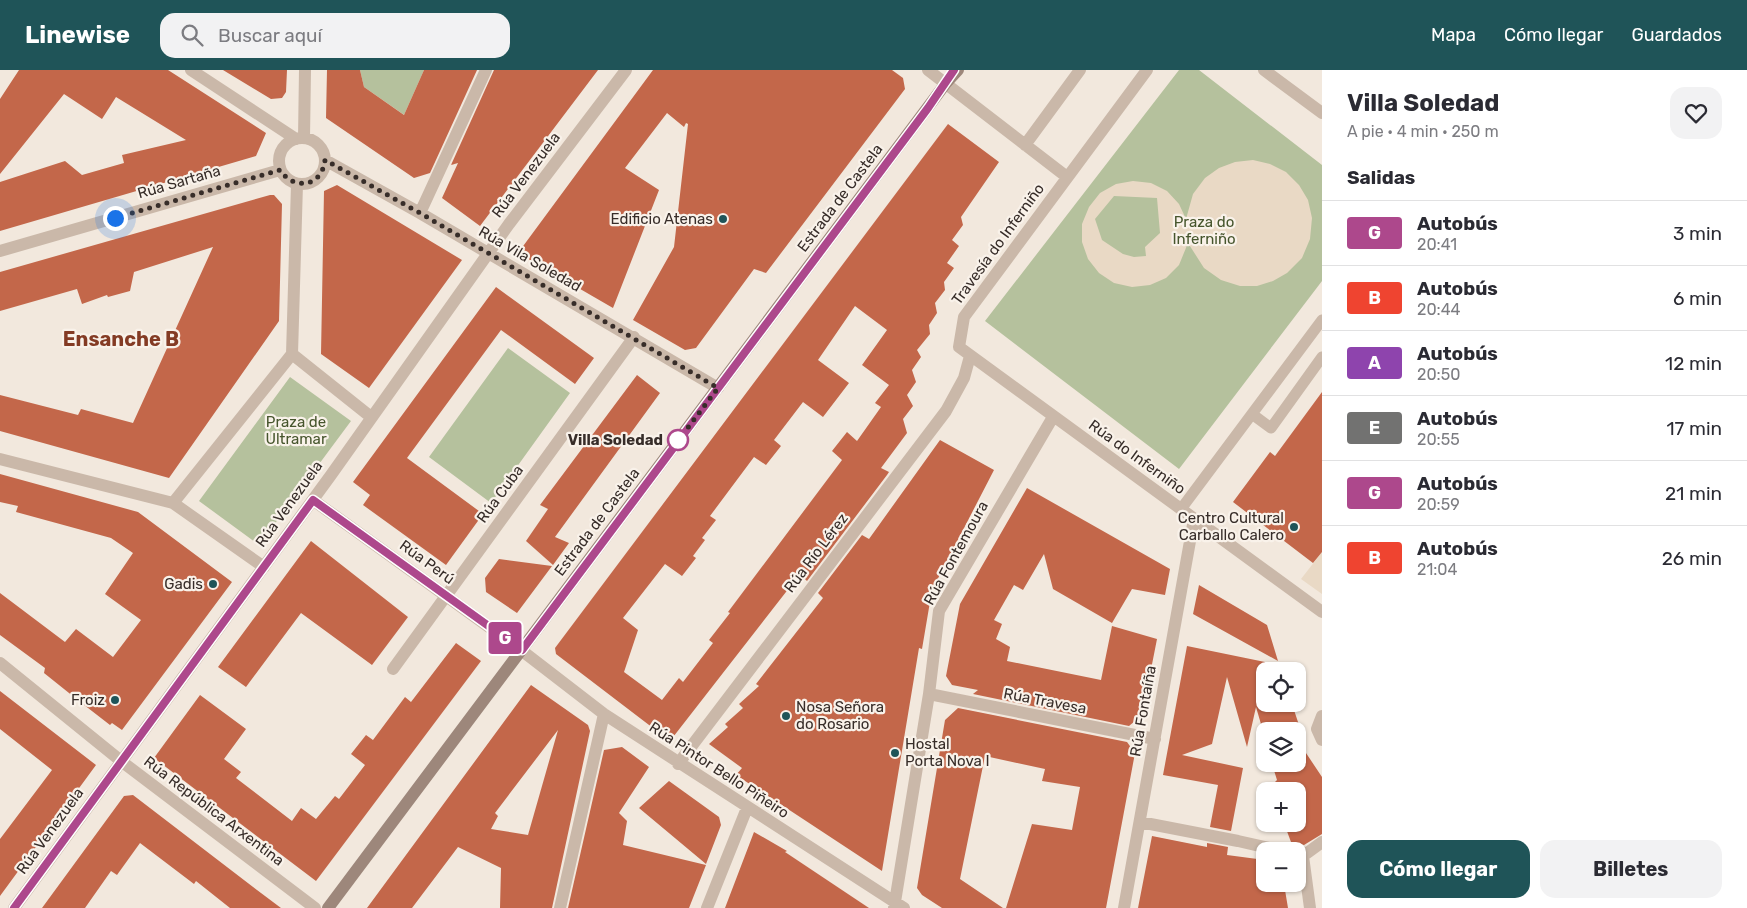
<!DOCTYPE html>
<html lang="es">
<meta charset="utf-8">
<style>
:root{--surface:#fff;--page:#f2f2f3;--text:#2b2b33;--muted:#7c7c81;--line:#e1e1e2;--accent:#1f5458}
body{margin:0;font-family:Rubik,sans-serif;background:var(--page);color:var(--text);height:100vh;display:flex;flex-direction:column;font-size:19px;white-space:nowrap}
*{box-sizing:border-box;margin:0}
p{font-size:16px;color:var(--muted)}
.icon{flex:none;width:28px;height:28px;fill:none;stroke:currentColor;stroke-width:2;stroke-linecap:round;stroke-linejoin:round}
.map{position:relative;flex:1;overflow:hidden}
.sheet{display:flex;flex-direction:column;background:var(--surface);width:425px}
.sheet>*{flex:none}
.badge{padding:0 10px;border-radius:4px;font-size:18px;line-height:32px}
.buttons{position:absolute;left:1256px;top:592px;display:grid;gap:10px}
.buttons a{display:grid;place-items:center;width:50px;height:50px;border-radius:10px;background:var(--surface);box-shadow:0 1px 4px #0004;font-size:25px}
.you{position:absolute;width:25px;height:25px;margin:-12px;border:4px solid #fff;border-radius:50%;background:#1a73e8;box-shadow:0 0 0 8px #1a73e833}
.map>.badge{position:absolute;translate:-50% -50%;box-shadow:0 0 0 2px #fff}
h2{padding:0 25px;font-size:19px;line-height:45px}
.round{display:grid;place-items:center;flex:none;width:52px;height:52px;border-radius:15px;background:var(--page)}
.head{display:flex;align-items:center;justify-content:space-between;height:85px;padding:0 25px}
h1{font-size:24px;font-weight:700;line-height:38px}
.primary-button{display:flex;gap:10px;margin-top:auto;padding:10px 25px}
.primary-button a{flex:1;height:58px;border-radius:15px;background:var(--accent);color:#fff;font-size:20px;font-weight:700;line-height:58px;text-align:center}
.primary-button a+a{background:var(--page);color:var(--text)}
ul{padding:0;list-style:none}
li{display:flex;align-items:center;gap:15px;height:65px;padding:0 25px;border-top:1px solid var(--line)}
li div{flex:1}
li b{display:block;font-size:19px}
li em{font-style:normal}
li .badge{min-width:55px;font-weight:700;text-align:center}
header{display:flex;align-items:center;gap:30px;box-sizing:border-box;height:70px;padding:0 25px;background:var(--accent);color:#fff}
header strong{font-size:24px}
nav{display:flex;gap:28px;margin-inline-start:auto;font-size:18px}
.search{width:350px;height:45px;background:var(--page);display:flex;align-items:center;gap:12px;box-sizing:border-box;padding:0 18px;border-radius:15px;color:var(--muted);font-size:19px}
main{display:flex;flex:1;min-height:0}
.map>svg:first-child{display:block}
</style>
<header>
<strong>Linewise</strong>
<div class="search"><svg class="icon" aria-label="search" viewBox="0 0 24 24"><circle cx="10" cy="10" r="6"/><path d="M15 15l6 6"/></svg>Buscar aquí</div>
<nav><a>Mapa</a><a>Cómo llegar</a><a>Guardados</a></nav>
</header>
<main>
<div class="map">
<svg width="1322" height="838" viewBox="0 0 1322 838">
<rect width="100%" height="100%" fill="#f2e8dd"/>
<!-- green -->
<path fill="#b5c19d" d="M360,0H424L404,45L410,49L364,17Z
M1179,0H1199L1322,95V211L1179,399L985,251Z
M508,278L570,323L491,433L429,387Z
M290,307L351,351L259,475L199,431Z"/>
<!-- plaza -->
<path fill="#e9d9c5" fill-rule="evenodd" d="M1253,90L1270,94L1286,102L1299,115L1308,130L1312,148L1310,169L1302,188L1287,203L1273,211L1257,216H1240L1221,210L1204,198L1188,173L1179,195L1166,208L1150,215L1132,217L1114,213L1099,203L1088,189L1082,172V154L1089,137L1100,123L1116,114L1133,111L1151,113L1167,121L1179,134L1186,149L1193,124L1205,108L1219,98L1235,92ZM1114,126L1157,128L1160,163L1145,177L1146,186L1134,187L1123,184L1102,170L1095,149Z
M1322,482V524L1301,509Z"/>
<!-- building -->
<path fill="#c3674a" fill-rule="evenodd" d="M19,0H168L266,63L256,86L0,161V112L65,91L82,105L124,93L122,85L186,70L116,27L102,49L64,24L0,104V29Z
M223,0H287L286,22L282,28L271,29Z
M327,0H360L364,17L404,45L424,0H477L430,103L414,108L326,48Z
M494,0H598L480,156L442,128L458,93L451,95Z
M653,0H892L903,8L905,19L766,203L754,199L696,278L685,280L633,250L674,177L688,54L686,53L684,57L667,43L625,98L659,120L613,238L518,183Z
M948,54L999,92L961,147L963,155L952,170L959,176L947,193L954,198L944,212L945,220L935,233L937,243L929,255L930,264L917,280L921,287L912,300L916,312L907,325L913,336L903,349L907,363L881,398L889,402L887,405L807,511L800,504L670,671L556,584L555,578ZM855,236L887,260L862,295L889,315L875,333L881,337L857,371L847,362L832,381L842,390L728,542L730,543L709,570L713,573L683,612L679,608L662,630L624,602L638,560L623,548L665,494L682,506L696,488L693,486L705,470L702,468L716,450L710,446L754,387L766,395L781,376L774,370L803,332L823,347L849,313L818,290Z
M337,115L462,190L369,318L321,284L324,121Z
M270,125H274L282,134L279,251L169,408L0,361V325L78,345L81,339L133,353L213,177L134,202L130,221L108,227L107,225L82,234L77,219L0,241V202Z
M496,217L594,288L575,314L501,260L407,388L483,444L446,495L363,435L370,425L353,412Z
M637,305L660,323L555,467L569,473L553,495L526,471L548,439L540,435Z
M1322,322V482L1313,493L1233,432L1270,382L1275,386Z
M940,370L994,400L932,520L922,579L919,578L882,801L736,705L742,698L709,674L728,657L725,654L743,638L739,634L759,616L756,614L823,528L818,523L862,465L869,469Z
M0,404L138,442L232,512L122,660L112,653L110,655L79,631L44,603L45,598L0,565V523L65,572L76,559L113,587L141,550L105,524L133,483L111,468L16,442L18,436L0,432Z
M1027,418L1170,499L1165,525L1132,519L1112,553L1053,519L1044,484L1023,520L1014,515L994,550L1002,554L996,569L1010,577L1007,591L1101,610L1112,556L1157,569L1142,645L1129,656L973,624L978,620L952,615L946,606L960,534Z
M311,471L408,547L372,595L301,543L246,617L218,597Z
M499,489L552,496L517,543L486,522L485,508Z
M1199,515L1267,555L1278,591L1193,544Z
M456,573L481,591L316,811L154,688L200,625L246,659L224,689L241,702L236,708L292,751L301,738L316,749L335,726L339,729L365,695L351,684L366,665L373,670L405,627L411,632Z
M1187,576L1265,592V634H1292L1301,661H1263L1256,637L1247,677L1227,607L1212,674L1182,685L1243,698L1231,761L1210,757L1218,715L1163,705Z
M531,615L588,655L590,661L552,838H500L501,798L458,777L412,838H367ZM558,660L528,765L491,759L498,746L495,743Z
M0,621L96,695L0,826V769L52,700L0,659Z
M958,638L1127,672L1135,683L1106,838H1006L1032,754L1072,760L1080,717L1042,711L1045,699L985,686L960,809L1003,838H942L922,825L917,818L945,650Z
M1298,671L1322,707V764L1304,775L1291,772L1285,756L1298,754V721H1281L1275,712L1277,710L1272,694H1298Z
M622,677L649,697L619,743L627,751L623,775L706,795L689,838H568L604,680Z
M669,711L719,747L721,755L706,794L639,738Z
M133,725L261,823L281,838H230L196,811L194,814L140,773L117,805L111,801L85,838H42L124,726Z
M754,762L787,781L785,782L869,838H725Z
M1152,766L1207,777V773L1228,777L1227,785L1265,790V814H1284L1288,838H1138Z"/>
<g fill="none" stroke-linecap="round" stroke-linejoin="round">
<!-- lane -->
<path stroke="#cab8a9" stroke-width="11" d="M1252,344L1271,358L1322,287
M1181,439L1322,250"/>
<!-- street -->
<path stroke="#cab8a9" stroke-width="12" d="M191,0L296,69
M928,0L1067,107
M1147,0L964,247L959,277L1322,542
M1264,0L1322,43
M279 91a23 23 0 1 1 46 0a23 23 0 1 1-46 0Z
M304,68L305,0
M1025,75L1080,0
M325,90L420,143L718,318
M420,143L486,0
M0,181L280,100
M292,284L297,114
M0,389L173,433
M313,430L521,580L604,644L904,838
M264,497L173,433L292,284L371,347
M0,593L121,691L315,838
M393,599L634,267
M929,624L1155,669
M1322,646L1317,659L1322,670
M678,694L946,341L964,308L970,286
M1140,752L1238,771L1282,781
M1303,786L1310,838
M1303,786L1322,772
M14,838L331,405L509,154L626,0
M560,838L604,644
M707,838L747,738
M894,838L929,624L939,541L1053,347
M1124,838L1194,449"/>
<!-- secondary -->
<path stroke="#9d877b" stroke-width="12" d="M328,838L946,13L958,0"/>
</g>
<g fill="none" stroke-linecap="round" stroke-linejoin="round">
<defs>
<path id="line" d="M14,838L313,430L522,580L928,38L954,0"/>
</defs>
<!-- line casing -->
<use href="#line" stroke="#fff" stroke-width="11"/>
<!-- line -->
<use href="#line" stroke="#ad488c" stroke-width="8"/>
<!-- walk -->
<path stroke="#372d29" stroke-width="5" stroke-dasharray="0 9" d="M115,148L280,100C294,121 322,117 325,90L420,143L718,318L674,376L678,370"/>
</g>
<!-- markers -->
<g fill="#1f5458" stroke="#f9f2ea" stroke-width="2">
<circle cx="723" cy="149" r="5"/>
<circle cx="1294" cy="457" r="5"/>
<circle cx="213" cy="514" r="5"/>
<circle cx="115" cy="630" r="5"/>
<circle cx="786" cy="646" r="5"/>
<circle cx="895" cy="683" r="5"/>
</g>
<circle fill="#fff" stroke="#ad488c" stroke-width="2.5" cx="678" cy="370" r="10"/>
<g text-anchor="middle" stroke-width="4.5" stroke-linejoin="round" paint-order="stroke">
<!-- street labels -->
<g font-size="15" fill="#372d29" stroke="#f9f2ea">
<text transform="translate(526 105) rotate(-53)" y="5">Rúa Venezuela</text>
<text transform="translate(179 112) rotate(-16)" y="5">Rúa Sartaña</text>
<text transform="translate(840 128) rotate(-53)" y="5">Estrada de Castela</text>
<text transform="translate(998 174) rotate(-54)" y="5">Travesía do Inferniño</text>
<text transform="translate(530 189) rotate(30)" y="5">Rúa Vila Soledad</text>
<text transform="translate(1137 387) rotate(36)" y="5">Rúa do Inferniño</text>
<text transform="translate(500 424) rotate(-54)" y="5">Rúa Cuba</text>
<text transform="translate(289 434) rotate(-54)" y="5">Rúa Venezuela</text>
<text transform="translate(597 452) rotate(-53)" y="5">Estrada de Castela</text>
<text transform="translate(816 483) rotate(-53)" y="5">Rúa Río Lérez</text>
<text transform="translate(956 483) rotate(-61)" y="5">Rúa Fontemoura</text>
<text transform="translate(427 492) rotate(36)" y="5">Rúa Perú</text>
<text transform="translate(1045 631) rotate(11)" y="5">Rúa Travesa</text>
<text transform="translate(1143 641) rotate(-80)" y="5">Rúa Fontaíña</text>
<text transform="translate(719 700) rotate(33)" y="5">Rúa Pintor Bello Piñeiro</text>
<text transform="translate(214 741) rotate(37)" y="5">Rúa República Arxentina</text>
<text transform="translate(50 761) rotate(-54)" y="5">Rúa Venezuela</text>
</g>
<!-- poi labels -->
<g font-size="15" fill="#372d29" stroke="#f9f2ea" text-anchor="end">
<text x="713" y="154">Edificio Atenas</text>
<text x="1284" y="453">Centro Cultural<tspan x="1284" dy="17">Carballo Calero</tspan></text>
<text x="203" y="519">Gadis</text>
<text x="105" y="635">Froiz</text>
<text x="796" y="642" text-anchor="start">Nosa Señora<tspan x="796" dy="17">do Rosario</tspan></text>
<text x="905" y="679" text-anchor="start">Hostal<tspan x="905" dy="17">Porta Nova I</tspan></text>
</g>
<!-- park labels -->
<g font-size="15" fill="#46552d" stroke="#f9f2ea">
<text x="1204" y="157">Praza do<tspan x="1204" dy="17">Inferniño</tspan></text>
<text x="296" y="357">Praza de<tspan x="296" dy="17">Ultramar</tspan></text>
</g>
<!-- stop labels -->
<g font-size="15" font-weight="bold" fill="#372d29" stroke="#f9f2ea" text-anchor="end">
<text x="663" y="375">Villa Soledad</text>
</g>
<!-- district labels -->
<g font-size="20" font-weight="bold" fill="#843b24" stroke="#f9f2ea">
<text x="121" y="276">Ensanche B</text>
</g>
</g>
</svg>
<div class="buttons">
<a><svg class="icon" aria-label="locate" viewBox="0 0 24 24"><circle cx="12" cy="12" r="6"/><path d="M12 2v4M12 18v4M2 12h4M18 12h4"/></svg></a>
<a><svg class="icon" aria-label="layers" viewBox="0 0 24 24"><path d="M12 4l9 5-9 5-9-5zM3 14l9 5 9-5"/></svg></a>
<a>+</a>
<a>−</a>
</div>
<div class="you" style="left:115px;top:148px"></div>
<b class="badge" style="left:505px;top:568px;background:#ad488c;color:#fff">G</b>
</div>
<section class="sheet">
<div class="head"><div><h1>Villa Soledad</h1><p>A pie · 4 min · 250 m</p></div><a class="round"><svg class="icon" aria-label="heart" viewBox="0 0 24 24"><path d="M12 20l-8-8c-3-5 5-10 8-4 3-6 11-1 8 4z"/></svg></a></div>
<h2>Salidas</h2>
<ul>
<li><span class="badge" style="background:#ad488c;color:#fff">G</span><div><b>Autobús</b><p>20:41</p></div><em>3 min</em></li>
<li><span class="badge" style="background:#ef4430;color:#fff">B</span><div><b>Autobús</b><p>20:44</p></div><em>6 min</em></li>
<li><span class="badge" style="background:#8e44ad;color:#fff">A</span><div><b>Autobús</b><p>20:50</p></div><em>12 min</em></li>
<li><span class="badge" style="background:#727271;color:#fff">E</span><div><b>Autobús</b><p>20:55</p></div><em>17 min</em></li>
<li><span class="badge" style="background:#ad488c;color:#fff">G</span><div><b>Autobús</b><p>20:59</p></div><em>21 min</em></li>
<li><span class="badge" style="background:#ef4430;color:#fff">B</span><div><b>Autobús</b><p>21:04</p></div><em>26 min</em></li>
</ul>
<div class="primary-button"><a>Cómo llegar</a><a>Billetes</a></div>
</section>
</main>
